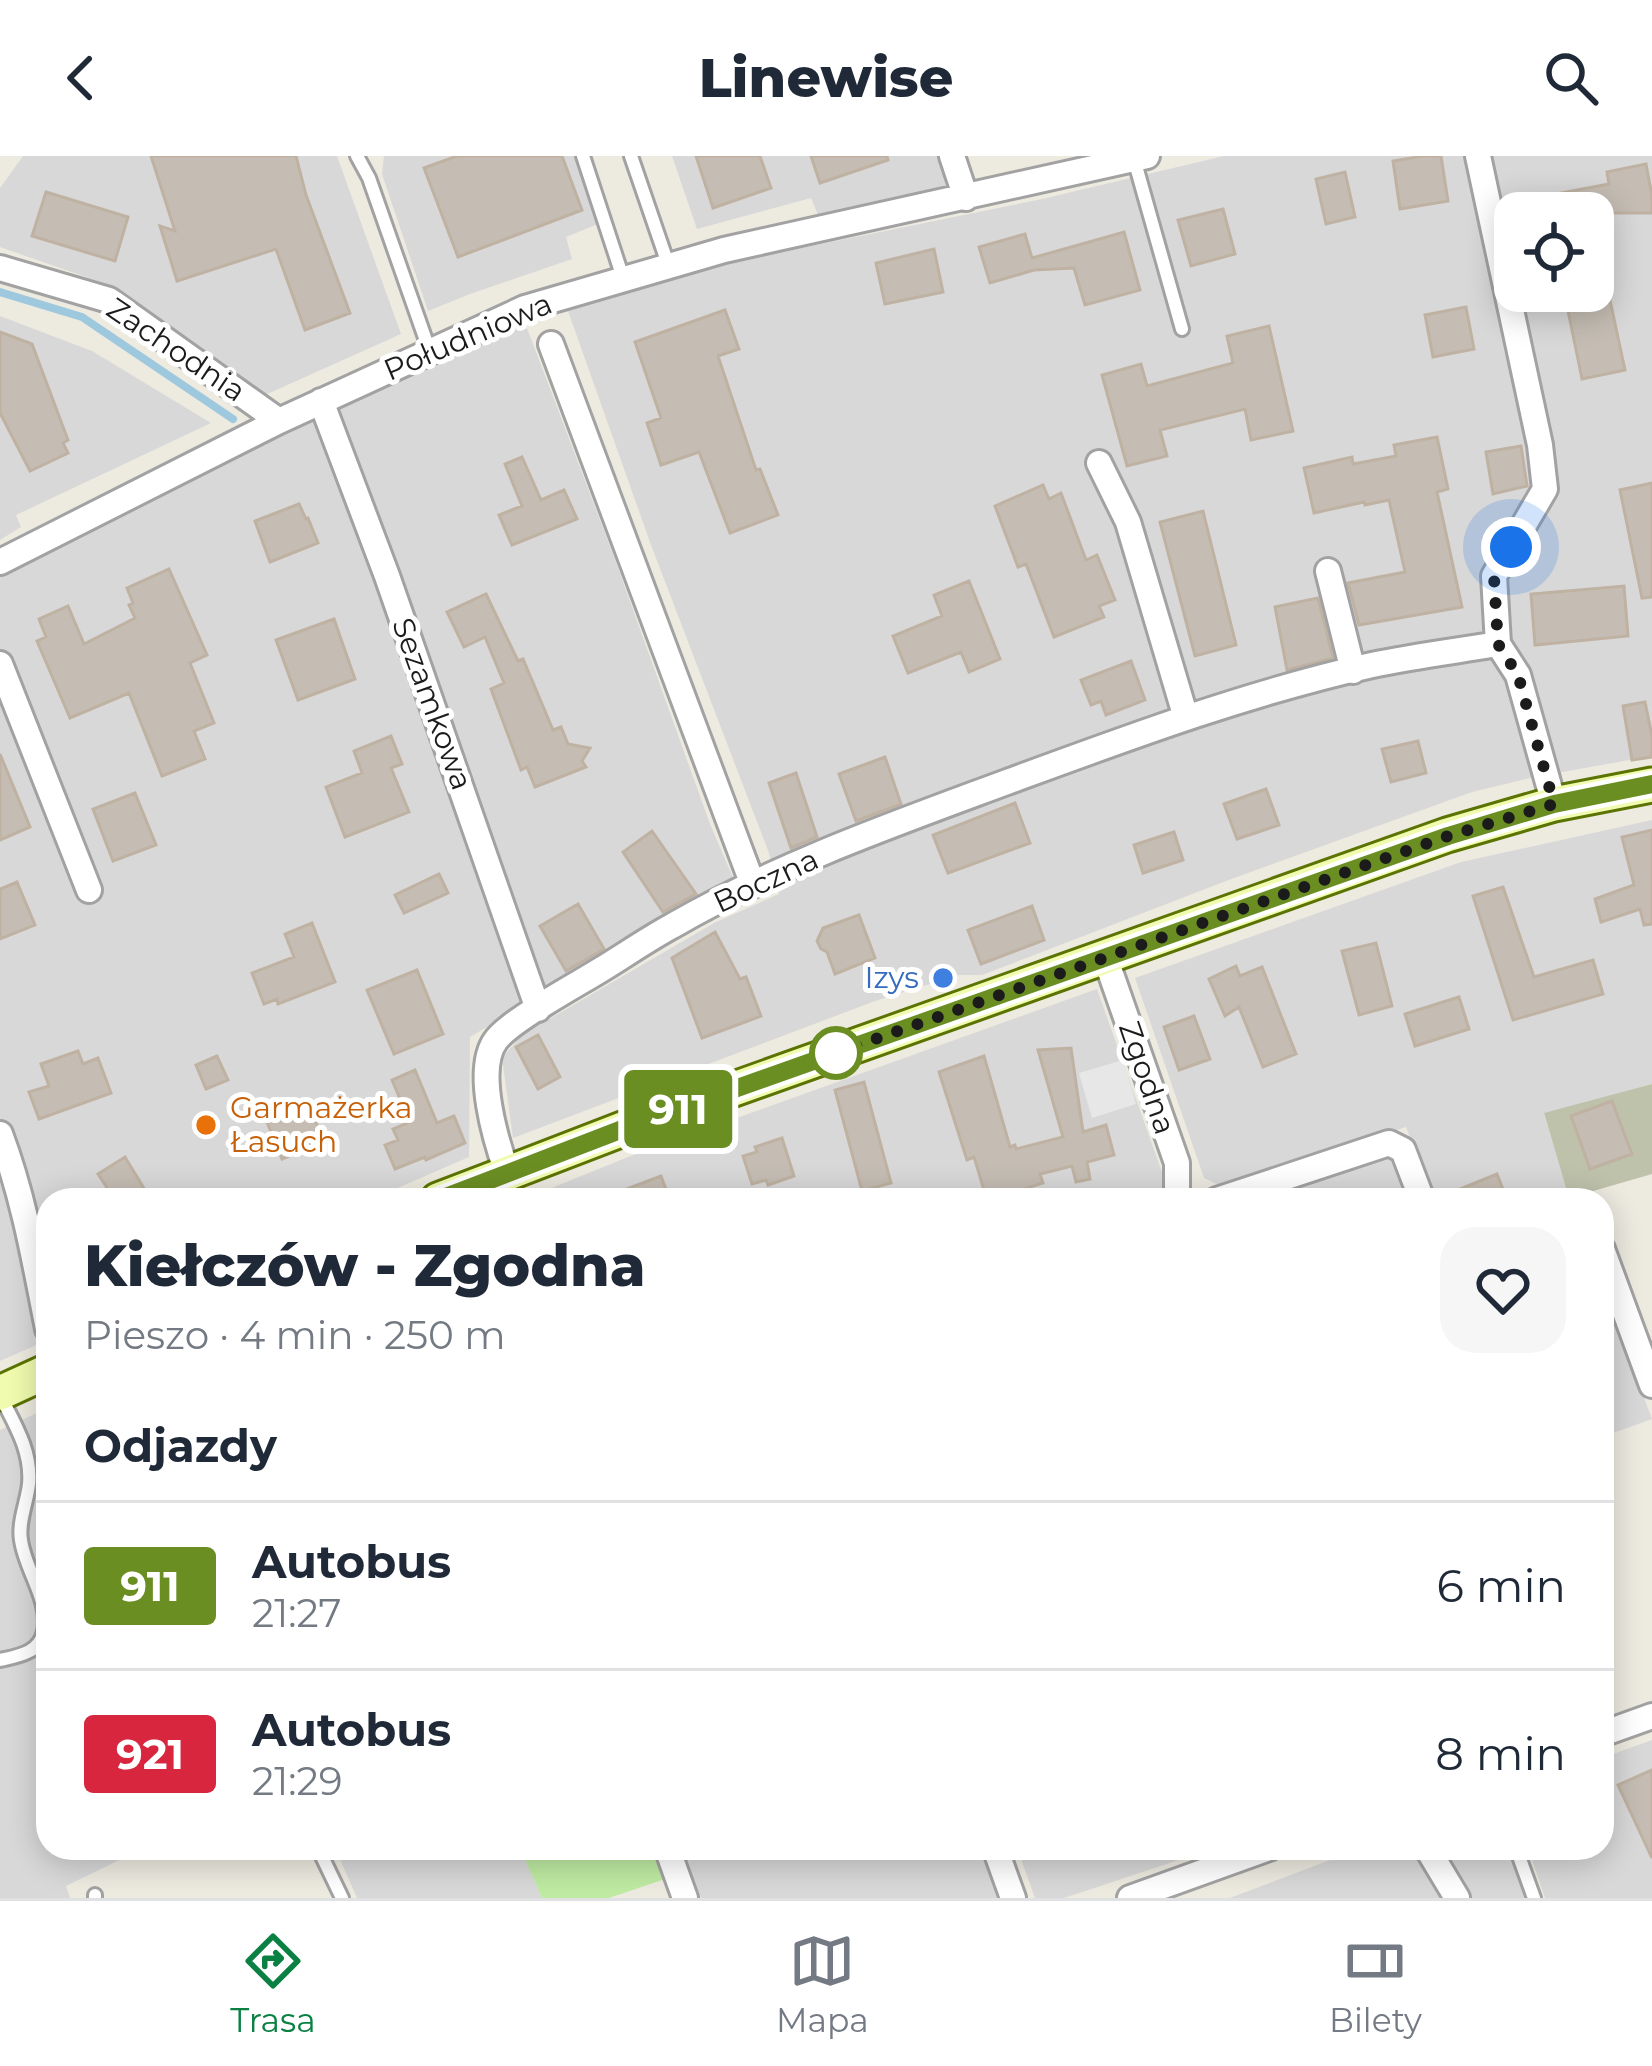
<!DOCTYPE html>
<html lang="pl">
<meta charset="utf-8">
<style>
:root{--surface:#fff;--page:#f6f6f7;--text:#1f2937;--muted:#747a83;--line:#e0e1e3;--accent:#0b8043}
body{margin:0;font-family:Montserrat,sans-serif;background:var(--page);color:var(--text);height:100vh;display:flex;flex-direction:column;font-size:45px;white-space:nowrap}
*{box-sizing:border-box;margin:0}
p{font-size:39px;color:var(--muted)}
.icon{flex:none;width:66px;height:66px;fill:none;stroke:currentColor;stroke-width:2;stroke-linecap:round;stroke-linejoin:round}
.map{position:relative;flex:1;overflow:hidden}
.details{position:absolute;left:36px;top:1032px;width:1578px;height:672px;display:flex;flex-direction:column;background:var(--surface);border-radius:36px;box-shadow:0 6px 30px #0003}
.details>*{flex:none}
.badge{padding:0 24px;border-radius:9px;font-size:42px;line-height:78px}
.controls{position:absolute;left:1494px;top:36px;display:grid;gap:24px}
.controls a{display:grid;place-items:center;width:120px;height:120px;border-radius:24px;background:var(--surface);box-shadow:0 6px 30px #0003;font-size:60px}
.you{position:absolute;width:60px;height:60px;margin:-30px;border:9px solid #fff;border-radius:50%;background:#1a73e8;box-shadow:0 0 0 18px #1a73e833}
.map>.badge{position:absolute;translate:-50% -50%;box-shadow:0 0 0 6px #fff}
h2{padding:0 48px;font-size:45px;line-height:108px}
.round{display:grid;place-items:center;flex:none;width:126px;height:126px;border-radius:36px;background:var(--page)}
.head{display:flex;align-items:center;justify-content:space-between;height:204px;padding:0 48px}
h1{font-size:57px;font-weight:800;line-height:90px}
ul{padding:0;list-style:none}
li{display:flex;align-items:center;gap:36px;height:168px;padding:0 48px;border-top:3px solid var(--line)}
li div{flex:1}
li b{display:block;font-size:45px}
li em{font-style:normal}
li .badge{min-width:132px;font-weight:700;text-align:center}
header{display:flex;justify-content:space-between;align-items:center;height:156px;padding:0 48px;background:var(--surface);font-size:54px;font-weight:800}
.tabs{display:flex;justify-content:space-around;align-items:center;height:168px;border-top:3px solid var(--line);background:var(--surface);font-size:33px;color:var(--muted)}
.tabs a{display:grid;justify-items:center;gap:6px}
.tabs .on{color:var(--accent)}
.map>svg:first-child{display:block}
</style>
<header><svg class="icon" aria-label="back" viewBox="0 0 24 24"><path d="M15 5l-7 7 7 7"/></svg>Linewise<svg class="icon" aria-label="search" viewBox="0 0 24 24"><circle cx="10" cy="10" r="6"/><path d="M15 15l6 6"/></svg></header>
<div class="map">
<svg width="1652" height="1742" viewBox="0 0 1652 1742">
<rect width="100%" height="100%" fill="#edeae0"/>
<!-- residential -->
<path fill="#d9d8d8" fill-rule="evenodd" d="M23,0H337L401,178L265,239L106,128L0,91V32Z
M384,0H575L598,68L566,81L572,103L470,138L428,155L382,18Z
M672,0H943L954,32L818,59L811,42L697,73Z
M1224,0H1652V600L1534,621L1472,636L1226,725L982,819H959L875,845L513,982L502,902L522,879L714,767L779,738L769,697L651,389L568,155L732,106L1042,43ZM1515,57H1593V135H1515Z
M0,160L92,195L211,267L16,359L21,371L0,384Z
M525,167L613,398L710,668L734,724L470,881L469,1001L370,1044H48V1184L0,1205V419L159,333Z
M1652,664V928L1544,958L1570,1044H1434L1406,971L1223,1031L1204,1022L1135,822L1461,706Z
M1097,833L1168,1033V1044H522L628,1001Z
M1389,1000L1406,1044H1266Z
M1602,1130L1652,1263L1602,1281Z
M48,1252V1692H144L66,1730L70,1742H0V1274Z
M1652,1584V1742H1545L1528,1692H1602V1602Z
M335,1692H520L542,1742H357Z
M681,1692H980L999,1742H701Z
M1017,1692H1215L1064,1742H1035Z
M1362,1692H1508L1526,1742H1230Z"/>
<!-- construction -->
<path fill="#bfc2ab" d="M1652,928V1018L1569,1042L1544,957Z"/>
<!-- grass -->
<path fill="#beeaa2" d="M520,1692H653L665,1723L609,1742H542Z"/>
<!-- parking -->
<path fill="#e7e7e7" d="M1123,904L1136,948L1092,962L1079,917Z"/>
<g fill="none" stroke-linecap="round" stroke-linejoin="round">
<!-- stream -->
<path stroke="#9ec8dd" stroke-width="8" d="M0,136L82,161L233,263"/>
</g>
<!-- building -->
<path fill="#c5bdb3" stroke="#bfb2a2" stroke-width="3" d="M151,0H296L306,39L350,157L305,174L276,93L177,125L160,70L175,75Z
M457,0H562L582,54L458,101L424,12Z
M696,0H760L771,32L713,52Z
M811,0H887L888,4L820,27Z
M1423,0H1441L1448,45L1400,53L1393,5Z
M1646,8L1652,40V57H1514L1513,46L1609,28L1607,16Z
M1345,16L1355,61L1326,68L1316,23Z
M46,36L128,61L115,105L32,80Z
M1223,53L1235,98L1191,110L1178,64Z
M1124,76L1140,134L1085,149L1074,112L1034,114L990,127L979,91L1025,78L1032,102Z
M934,93L943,136L885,148L876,107Z
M1564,135H1608L1625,214L1582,223Z
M1466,151L1474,193L1433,201L1425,159Z
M725,154L739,193L718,200L756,314L760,313L778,359L730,377L699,296L661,309L647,267L661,262L635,186Z
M1269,170L1293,275L1251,284L1245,253L1160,274L1167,300L1127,310L1102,219L1141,208L1147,230L1233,207L1227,180Z
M0,176L32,188L68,284L63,287L68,297L30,315L0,257Z
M1437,281L1448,333L1437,336L1462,451L1359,469L1348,427L1405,416L1389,344L1365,349L1364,346L1314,357L1304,312L1352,301L1353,308L1396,300L1394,289Z
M1521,290L1527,330L1493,338L1486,296Z
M522,301L541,344L564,334L577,363L512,389L499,359L522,350L505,308Z
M1652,327V441L1642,442L1620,334Z
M1043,329L1049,343L1061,337L1086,404L1097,399L1115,444L1099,450L1104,461L1054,481L1026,408L1018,411L995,350Z
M299,348L306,363L308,362L318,387L270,406L255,365Z
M1203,355L1236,489L1195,500L1160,366Z
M169,413L207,499L190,507L214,567L194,575L205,603L162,620L129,537L70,562L37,485L46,481L39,463L68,450L84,488L135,462L129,449L133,447L127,432Z
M969,425L1000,503L969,516L961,496L908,517L893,480L942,460L934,439Z
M1624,430L1628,480L1535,489L1531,438Z
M486,438L518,505L523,503L553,574L561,571L568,588L590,592L582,605L586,611L535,631L527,611L521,614L491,533L504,527L485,481L464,491L447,456Z
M1318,442L1333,502L1287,514L1275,451Z
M334,463L355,523L298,544L276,484Z
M1131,505L1145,544L1106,559L1101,545L1091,549L1081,524Z
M1645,546L1652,580V601L1632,604L1623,550Z
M391,580L402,608L391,612L409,656L345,681L326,631L362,617L354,595Z
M1418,585L1426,617L1391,626L1382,593Z
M0,598L30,671L0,684Z
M885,601L901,648L856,665L839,618Z
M796,617L817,681L791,692L769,627Z
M1266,633L1279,669L1237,683L1224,648Z
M135,637L156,689L113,705L93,653Z
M1015,647L1030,687L948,717L933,679Z
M1652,674V768L1644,769L1640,753L1601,766L1595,743L1634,729L1622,681Z
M652,675L696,738L663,756L623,696Z
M1174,676L1183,704L1143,717L1134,689Z
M439,718L448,737L404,757L395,739Z
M17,726L35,769L0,783V733Z
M1503,731L1534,821L1593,804L1603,838L1513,864L1473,740Z
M578,748L604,793L566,815L540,770Z
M1032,750L1044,784L981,808L968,774Z
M859,759L875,802L835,818L827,796L821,793L817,785L823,772Z
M312,767L335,826L278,848L277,843L264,848L252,817L294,801L285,778Z
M715,776L740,823L746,821L761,860L702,882L672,802Z
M1376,787L1392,850L1359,859L1342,795Z
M1236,810L1240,820L1262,811L1296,898L1263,911L1239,851L1225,860L1209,823Z
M417,814L443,878L394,898L367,834Z
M1459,841L1469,873L1415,890L1405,858Z
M1194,860L1210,903L1179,914L1164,871Z
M538,879L560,921L538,933L516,891Z
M1071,892L1083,976L1106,969L1114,999L1087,1006L1090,1023L1076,1026L1072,1010L1040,1018L1043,1027L1007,1038L1008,1044H987L974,1001L967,1004L939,916L984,900L1010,991L1015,989L1016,993L1063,981L1038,894Z
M78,895L83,908L98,902L111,937L39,963L29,936L49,930L41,908Z
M217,900L228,924L206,933L196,909Z
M415,914L437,967L454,960L465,987L426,1004L425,1001L395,1013L385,989L398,984L393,973L410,966L392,924Z
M864,926L891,1027L862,1035L835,934Z
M307,944L324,986L282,1003L265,961Z
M1612,945L1632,998L1590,1013L1571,960Z
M782,982L794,1020L768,1029L766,1024L752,1028L743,1000L757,996L755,991Z
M125,1001L151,1044H115L98,1018Z
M1497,1018L1507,1044H1438V1042Z
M661,1020L670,1044H603V1042Z
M1652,1614V1702L1618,1629Z"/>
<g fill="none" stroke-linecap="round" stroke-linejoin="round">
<defs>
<path id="lane" d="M357,0L369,22L430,196
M583,0L623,122
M631,0L668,108
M1134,3L1182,173
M0,1239C14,1267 32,1295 29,1328C27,1346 18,1366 21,1384C25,1414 50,1444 44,1475C40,1497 18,1500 0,1504
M318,1692L342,1742
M1516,1692L1534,1742
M95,1739V1742"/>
<path id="street" d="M952,0L966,42
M1478,0L1540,289L1545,333L1494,420L1498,488
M0,112L109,144L279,265
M551,188L753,729
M321,245L387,420L538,853
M1099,307L1128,366L1186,562
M0,406L279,265L525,152L724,94L1147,0
M1328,415L1353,515
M0,508L89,734
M1105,801L1177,1007V1034L1180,1044
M0,978C24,1042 35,1107 48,1173
M507,1016C496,985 474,913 496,884C511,864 578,828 602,813C625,799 648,783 672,770C777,709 894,668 1007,626C1127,582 1247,537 1372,509C1414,500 1456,495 1498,488L1518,519L1554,648
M1217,1044L1389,987L1403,994L1422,1044
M1602,1093L1652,1229
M1602,1578L1652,1560
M667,1692L685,1742
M995,1692L1013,1742
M1427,1692L1457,1742
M1130,1742L1269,1692"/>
<path id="secondary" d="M438,1044L633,969L1447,679L1554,648L1652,629
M0,1237L48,1215"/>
</defs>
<!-- lane casing -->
<use href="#lane" stroke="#a2a2a2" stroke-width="18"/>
<!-- street casing -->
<use href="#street" stroke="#a2a2a2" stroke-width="30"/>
<!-- secondary casing -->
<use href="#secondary" stroke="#5b7301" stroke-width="39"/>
<!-- lane -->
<use href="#lane" stroke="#fff" stroke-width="12"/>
<!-- street -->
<use href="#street" stroke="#fff" stroke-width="24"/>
<!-- secondary -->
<use href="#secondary" stroke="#f0fbaf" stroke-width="33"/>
</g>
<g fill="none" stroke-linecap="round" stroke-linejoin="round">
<defs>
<path id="line" d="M438,1044L633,969L1448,680L1554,648L1652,628"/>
</defs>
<!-- line casing -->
<use href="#line" stroke="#fff" stroke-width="27"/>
<!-- line -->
<use href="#line" stroke="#6b8e23" stroke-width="18"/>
<!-- walk -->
<path stroke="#1b1b1b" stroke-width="12" stroke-dasharray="0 21.6" d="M836,897L1448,680L1554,648L1518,519L1498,488L1494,421L1511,391"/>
</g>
<!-- markers -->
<circle fill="#3f7fe0" stroke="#fff" stroke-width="4.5" cx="943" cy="822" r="12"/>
<circle fill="#fff" stroke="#6b8e23" stroke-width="6" cx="836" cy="897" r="24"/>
<circle fill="#e8710a" stroke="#fff" stroke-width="4.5" cx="206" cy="969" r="12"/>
<g text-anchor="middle" stroke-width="10" stroke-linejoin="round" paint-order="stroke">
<!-- street labels -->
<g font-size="30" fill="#1b1b1b" stroke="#fff">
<text transform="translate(468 181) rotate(-23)" y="10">Południowa</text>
<text transform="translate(176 194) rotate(34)" y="10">Zachodnia</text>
<text transform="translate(432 548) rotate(70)" y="10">Sezamkowa</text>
<text transform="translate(766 725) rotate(-25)" y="10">Boczna</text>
<text transform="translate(1147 922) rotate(71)" y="10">Zgodna</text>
</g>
<!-- shop labels -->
<g font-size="30" fill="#366cbe" stroke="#fff" text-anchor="end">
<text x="919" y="832">Izys</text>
</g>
<!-- food labels -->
<g font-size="30" fill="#c56008" stroke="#fff" text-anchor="start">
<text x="230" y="962">Garmażerka<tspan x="230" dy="34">Łasuch</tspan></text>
</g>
</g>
</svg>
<div class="controls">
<a><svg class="icon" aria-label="locate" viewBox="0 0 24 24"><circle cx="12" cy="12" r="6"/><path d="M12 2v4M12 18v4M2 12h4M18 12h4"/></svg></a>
</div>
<div class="you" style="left:1511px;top:391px"></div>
<b class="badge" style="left:678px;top:953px;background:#6b8e23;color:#fff">911</b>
<section class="details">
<div class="head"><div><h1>Kiełczów - Zgodna</h1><p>Pieszo · 4 min · 250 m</p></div><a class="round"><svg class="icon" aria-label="heart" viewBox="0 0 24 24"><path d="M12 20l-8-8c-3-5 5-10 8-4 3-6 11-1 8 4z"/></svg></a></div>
<h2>Odjazdy</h2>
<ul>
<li><span class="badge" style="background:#6b8e23;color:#fff">911</span><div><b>Autobus</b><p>21:27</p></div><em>6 min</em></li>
<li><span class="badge" style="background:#d7263d;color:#fff">921</span><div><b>Autobus</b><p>21:29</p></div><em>8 min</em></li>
</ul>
</section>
</div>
<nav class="tabs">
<a class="on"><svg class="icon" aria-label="directions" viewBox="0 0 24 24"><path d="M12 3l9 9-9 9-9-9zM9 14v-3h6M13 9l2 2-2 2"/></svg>Trasa</a>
<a><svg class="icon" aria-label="map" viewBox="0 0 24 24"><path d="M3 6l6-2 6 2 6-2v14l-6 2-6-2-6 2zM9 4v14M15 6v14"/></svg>Mapa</a>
<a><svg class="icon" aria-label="tickets" viewBox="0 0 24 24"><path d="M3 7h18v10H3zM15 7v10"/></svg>Bilety</a>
</nav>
